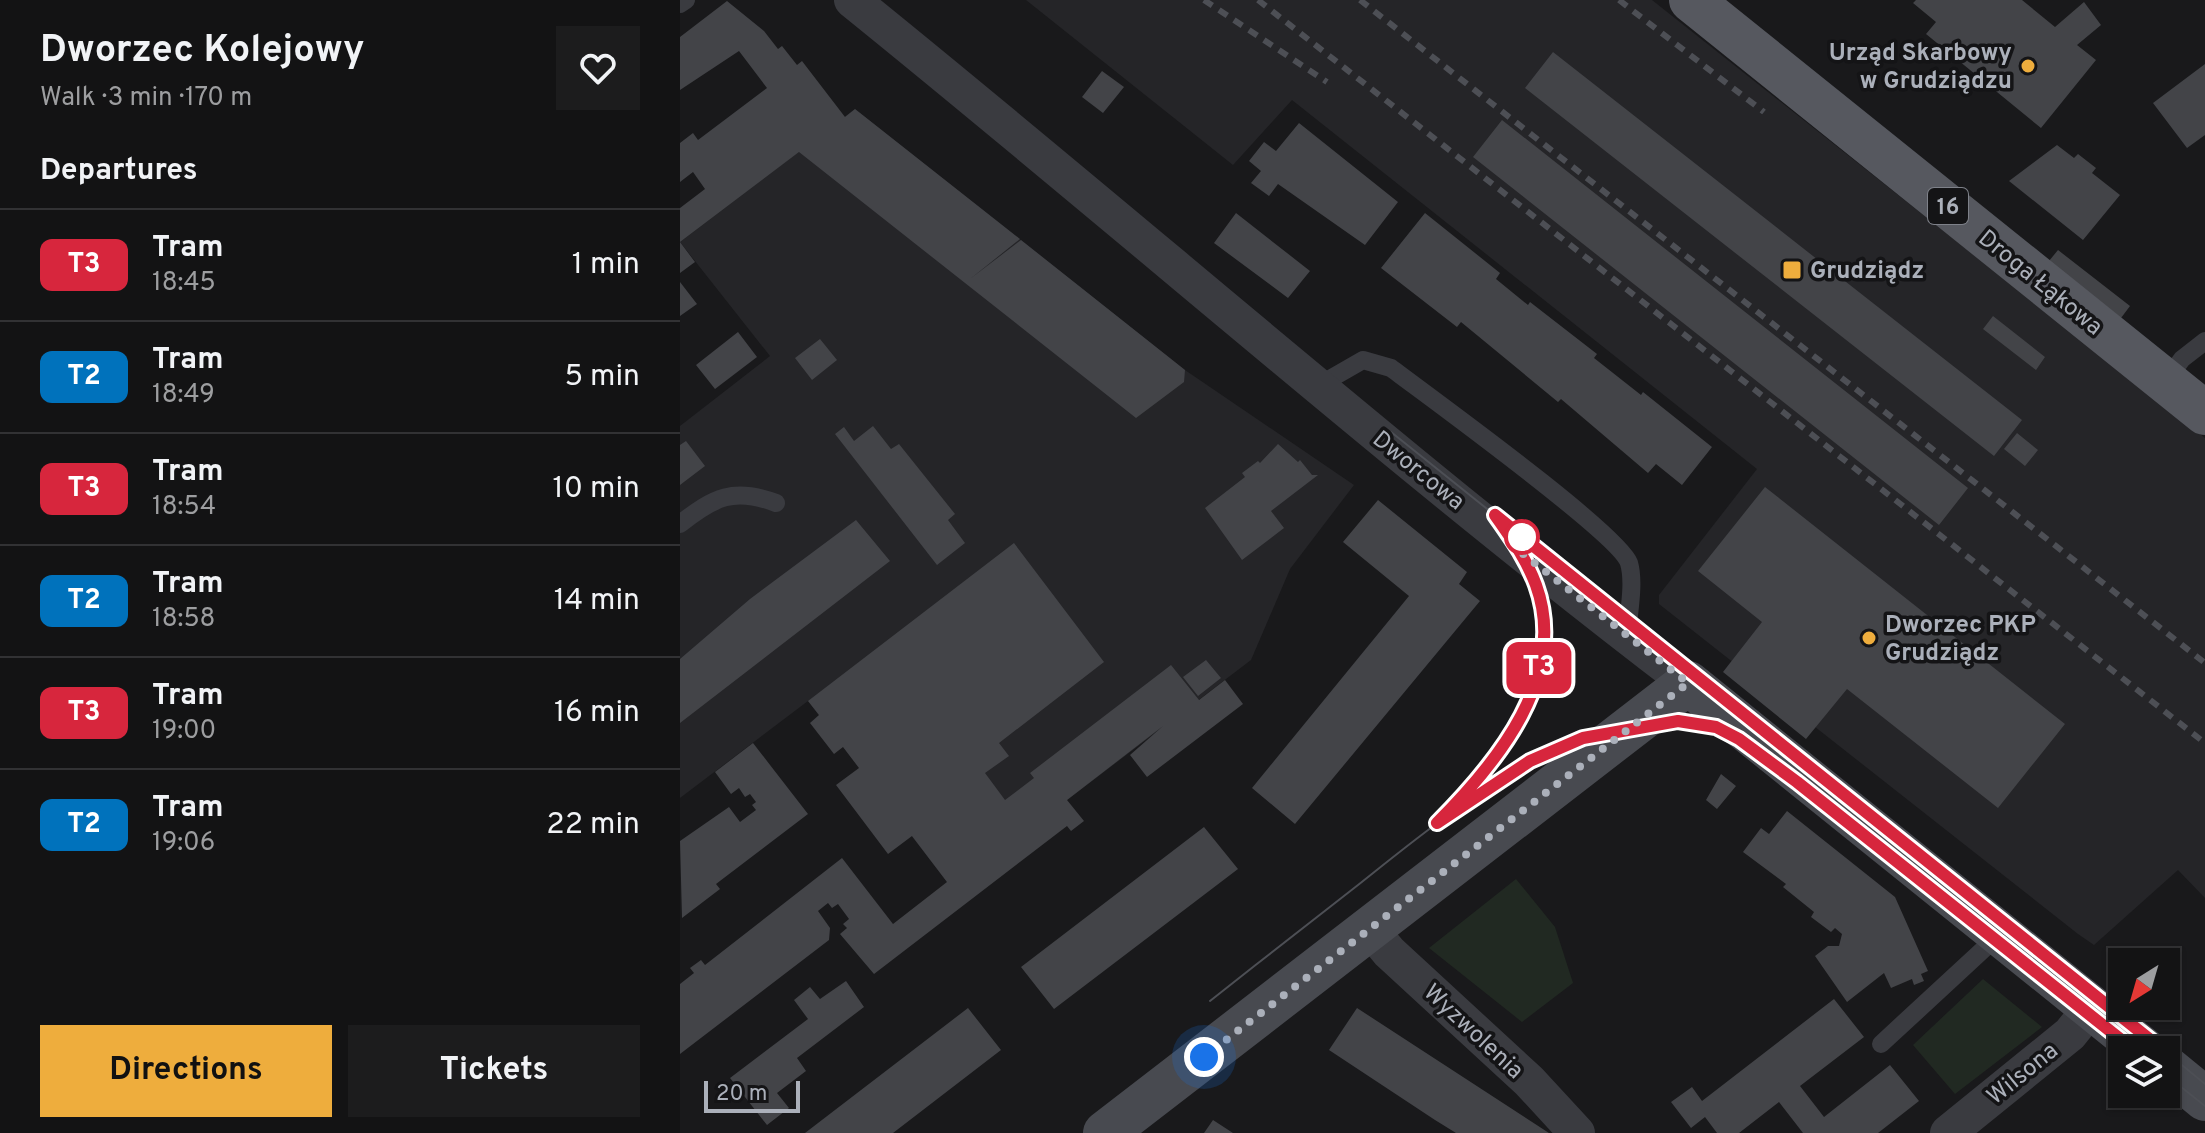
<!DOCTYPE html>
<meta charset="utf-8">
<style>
:root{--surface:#131314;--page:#1c1c1d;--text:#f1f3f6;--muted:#9d9ea0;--line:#323234;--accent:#eead3d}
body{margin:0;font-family:Overpass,sans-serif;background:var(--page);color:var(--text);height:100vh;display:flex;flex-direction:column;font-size:30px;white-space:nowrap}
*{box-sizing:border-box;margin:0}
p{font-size:26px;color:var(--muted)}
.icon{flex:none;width:44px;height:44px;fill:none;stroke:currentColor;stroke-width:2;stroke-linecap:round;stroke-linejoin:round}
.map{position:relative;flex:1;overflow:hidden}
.details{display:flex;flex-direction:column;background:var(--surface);width:680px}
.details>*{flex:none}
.badge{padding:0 16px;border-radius:12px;font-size:28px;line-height:52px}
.needle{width:52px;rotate:217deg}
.controls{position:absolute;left:1428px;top:948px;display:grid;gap:16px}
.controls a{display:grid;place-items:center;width:72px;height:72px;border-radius:0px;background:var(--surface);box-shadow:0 2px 6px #0004,0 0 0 2px var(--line);font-size:40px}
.scale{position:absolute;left:24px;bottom:20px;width:96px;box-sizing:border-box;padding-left:8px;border:4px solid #abb0ba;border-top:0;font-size:22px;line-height:28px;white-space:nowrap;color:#abb0ba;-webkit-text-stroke:6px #141416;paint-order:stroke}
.you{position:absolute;width:40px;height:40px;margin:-20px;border:6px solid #fff;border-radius:50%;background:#1a73e8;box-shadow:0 0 0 12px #1a73e833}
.map>.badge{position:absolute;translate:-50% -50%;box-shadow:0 0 0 4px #fff}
h2{padding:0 40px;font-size:30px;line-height:72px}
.round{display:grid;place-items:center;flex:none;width:84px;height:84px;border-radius:0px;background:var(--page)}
.overview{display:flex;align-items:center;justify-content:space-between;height:136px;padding:0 40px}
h1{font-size:38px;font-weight:700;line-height:60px}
.action{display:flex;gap:16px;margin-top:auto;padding:16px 40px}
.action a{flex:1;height:92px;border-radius:0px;background:var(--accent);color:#111;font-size:32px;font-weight:700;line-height:92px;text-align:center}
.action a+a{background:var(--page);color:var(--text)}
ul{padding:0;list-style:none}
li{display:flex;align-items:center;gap:24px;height:112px;padding:0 40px;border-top:2px solid var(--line)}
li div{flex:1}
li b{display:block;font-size:30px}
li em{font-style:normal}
li .badge{min-width:88px;font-weight:700;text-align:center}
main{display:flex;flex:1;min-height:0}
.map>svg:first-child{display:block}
</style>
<main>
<section class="details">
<div class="overview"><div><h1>Dworzec Kolejowy</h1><p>Walk · 3 min · 170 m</p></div><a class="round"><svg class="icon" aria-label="heart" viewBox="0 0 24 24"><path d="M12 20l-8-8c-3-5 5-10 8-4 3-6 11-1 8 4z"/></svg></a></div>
<h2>Departures</h2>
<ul>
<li><span class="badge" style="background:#d7263d;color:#fff">T3</span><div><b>Tram</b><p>18:45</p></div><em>1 min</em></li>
<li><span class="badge" style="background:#0072bc;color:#fff">T2</span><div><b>Tram</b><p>18:49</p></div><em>5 min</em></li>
<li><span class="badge" style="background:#d7263d;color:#fff">T3</span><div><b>Tram</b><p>18:54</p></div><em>10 min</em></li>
<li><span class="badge" style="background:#0072bc;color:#fff">T2</span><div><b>Tram</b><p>18:58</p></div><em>14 min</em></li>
<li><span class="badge" style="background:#d7263d;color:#fff">T3</span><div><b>Tram</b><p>19:00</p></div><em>16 min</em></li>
<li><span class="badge" style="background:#0072bc;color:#fff">T2</span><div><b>Tram</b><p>19:06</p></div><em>22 min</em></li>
</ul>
<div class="action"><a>Directions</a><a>Tickets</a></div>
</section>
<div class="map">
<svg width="1525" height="1133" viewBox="0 0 1525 1133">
<rect width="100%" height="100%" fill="#19191b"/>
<!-- built -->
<path fill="#252528" d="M346,0H972L1525,438V898L1498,870L1414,945L1398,934L979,604V595L1077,469L612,100L553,165Z
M175,109L505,370L674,485L610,569L571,660L378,807L267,882L128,701L0,798V426L90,356L0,242Z"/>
<!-- green -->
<path fill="#212922" d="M836,879L875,927L893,983L842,1022L749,948Z
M1303,979L1362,1027L1275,1094L1233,1045Z"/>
<!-- building -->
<path fill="#434448" d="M1236,0H1342L1375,27L1404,2L1421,25L1397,45L1416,60L1361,128L1246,34L1256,22L1233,3Z
M47,1L84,31L98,49L102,46L117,65L122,61L165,117L175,109L340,239L290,279L341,240L505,370L504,382L456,418L119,152L0,242L15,262L0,273V208L25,189L13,172L0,182V143L13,133L18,140L87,88L59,51L0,90V37Z
M873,52L1342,420L1314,456L845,88Z
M1525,64V135L1507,148L1473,103Z
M422,71L444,87L423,113L402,97Z
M822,120L1288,488L1259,525L793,157Z
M619,123L718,202L685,245L598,184L589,196L571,183L581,171L569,161L584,142L596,151Z
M1377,145L1394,158L1398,154L1416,168L1412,173L1440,195L1403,240L1329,181Z
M556,213L630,271L608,298L534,243Z
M745,213L820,273L816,279L848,305L850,302L917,354L914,358L961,395L963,392L1032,447L1002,485L976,464L968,473L881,399L878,402L781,322L777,327L701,268Z
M1378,250L1450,306L1441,318L1369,261Z
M0,282L17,304L0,316Z
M1313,316L1365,357L1356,370L1303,329Z
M58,332L77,357L35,389L16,365Z
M140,339L157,360L132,380L115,358Z
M193,426L211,449L219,444L275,514L268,520L285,543L257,565L155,434L164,427L174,441Z
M1337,433L1358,450L1345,466L1324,449Z
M6,441L25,466L0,485V445Z
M598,444L618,462L620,460L632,475H638L591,511L604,528L562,560L525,508L565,477L562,473L578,461L580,463Z
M1085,487L1385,724L1318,808L1167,689L1126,739L1043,672L1082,622L1018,571Z
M698,500L787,572L779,584L800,601L615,824L572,788L729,596L663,542Z
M176,520L210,561L0,723V659L70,599Z
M334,543L424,662L319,743L329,756L305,773L325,800L354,778L350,773L491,665L519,700L545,680L563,704L467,777L450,755L483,726L387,800L404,821L391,831L387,826L194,974L160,934L167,928L163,924L169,919L158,904L152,908L148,903L138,911L150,928L149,940L0,1054V984L14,973L10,968L21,960L25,965L162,858L213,924L267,882L232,836L208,854L156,785L179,768L163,747L154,754L130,723L139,715L128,701Z
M526,660L541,678L518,696L503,677Z
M73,743L128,814L36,884L40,889L2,918L0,841L49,807L60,822L76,810L72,805L76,802L70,794L65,797L59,788L51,794L35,772Z
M1041,774L1056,786L1037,809L1026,800Z
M1107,811L1215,897L1248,971L1241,974L1244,981L1234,985L1232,979L1211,988L1204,973L1167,1002L1135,956L1148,946H1159L1162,934L1155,928L1151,932L1131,917L1134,912L1103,887L1106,884L1063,852L1081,828L1089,834Z
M524,827L558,869L374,1009L341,967Z
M166,981L184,1007L117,1058L126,1071L97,1093L109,1108L87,1125L50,1078L128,1019L114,1000L130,987L140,999Z
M1154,999L1184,1037L1120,1086L1144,1117L1210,1065L1239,1101L1198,1133H1123L1099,1102L1059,1133H1037L1025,1117L1011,1128L991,1102L1012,1087L1022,1101Z
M288,1008L321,1050L213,1133H125Z
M677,1008L869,1133H776L755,1120L649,1050Z
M533,1120L553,1133H524Z"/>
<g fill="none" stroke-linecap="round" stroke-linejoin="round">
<!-- lane -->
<path stroke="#3a3b40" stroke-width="18" d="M0,4L6,0
M1486,381L1502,359L1525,341
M636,387L683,360L711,368C748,396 939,534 949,563C955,584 948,615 947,637
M0,524C34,497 54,487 96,503
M1201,1044L1320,934"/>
<!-- street -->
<path stroke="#3a3b40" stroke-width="36" d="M172,0C452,226 722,465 1008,683
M690,929L709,952L849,1081L897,1133
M1268,1133L1390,1034L1411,1008"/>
<!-- secondary -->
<path stroke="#484a50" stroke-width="44" d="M1486,1067L1525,1099
M425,1133L1008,683L1464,1050"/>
<!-- primary -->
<path stroke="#56585f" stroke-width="44" d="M1011,0L1525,413"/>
<!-- tram -->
<path stroke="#4d4f55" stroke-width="2" d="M711,432L1483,1050
M786,794C857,724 891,621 829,535
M530,1001C579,962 628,924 678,885C771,811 932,674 1059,739L1454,1050
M1486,1052L1525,1084
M1486,1075L1525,1106"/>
<!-- rail -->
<path stroke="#4d4f55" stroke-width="6" stroke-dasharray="10 8" stroke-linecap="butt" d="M524,0L647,82
M578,0L1525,743
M680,0L1525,663
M939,0L1084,112"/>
</g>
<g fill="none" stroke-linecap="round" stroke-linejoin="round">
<defs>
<path id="line" d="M1454,1050L1117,782L1059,739L1036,727L998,721L903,738L850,761L757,823C817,763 889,676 856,585C846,558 831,538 815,515L1483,1050"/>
</defs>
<!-- line casing -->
<use href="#line" stroke="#fff" stroke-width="18"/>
<!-- line -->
<use href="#line" stroke="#d7263d" stroke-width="12"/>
<!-- walk -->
<path stroke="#abb0ba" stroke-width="8" stroke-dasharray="0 14.4" d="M524,1057L1008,683L842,553V537"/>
</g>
<!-- markers -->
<g fill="#eead3d" stroke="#141416" stroke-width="3">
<circle cx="1348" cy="66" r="8"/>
<rect x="1102" y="260" width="20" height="20" rx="4"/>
<circle cx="1189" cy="638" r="8"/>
</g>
<circle fill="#fff" stroke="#d7263d" stroke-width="4" cx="842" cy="537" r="16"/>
<g text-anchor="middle" stroke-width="7" stroke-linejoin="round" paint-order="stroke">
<!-- shield labels -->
<rect fill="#141416" stroke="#7e8189" stroke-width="2" x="1248" y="188" width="40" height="36" rx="6"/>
<g font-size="22" font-weight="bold" fill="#abb0ba">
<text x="1268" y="214">16</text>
</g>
<!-- poi labels -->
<g font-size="24" font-weight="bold" fill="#abb0ba" stroke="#141416" text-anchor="start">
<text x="1332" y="60" text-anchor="end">Urząd Skarbowy<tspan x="1332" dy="28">w Grudziądzu</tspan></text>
<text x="1130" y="278">Grudziądz</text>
<text x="1205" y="632">Dworzec PKP<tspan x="1205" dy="28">Grudziądz</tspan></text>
</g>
<!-- street labels -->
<g font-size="24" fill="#abb0ba" stroke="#141416">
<text transform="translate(1361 282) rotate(39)" y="8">Droga Łąkowa</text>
<text transform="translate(739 470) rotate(39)" y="8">Dworcowa</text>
<text transform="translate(794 1031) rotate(43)" y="8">Wyzwolenia</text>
<text transform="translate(1342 1073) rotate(-39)" y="8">Wilsona</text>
</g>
</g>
</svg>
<div class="controls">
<a><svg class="needle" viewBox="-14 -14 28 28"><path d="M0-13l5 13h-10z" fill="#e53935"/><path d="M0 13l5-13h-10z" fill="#9d9ea0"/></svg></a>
<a><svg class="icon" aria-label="layers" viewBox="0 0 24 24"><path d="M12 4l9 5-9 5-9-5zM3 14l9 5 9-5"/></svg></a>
</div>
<div class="scale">20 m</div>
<div class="you" style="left:524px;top:1057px"></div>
<b class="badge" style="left:859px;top:668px;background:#d7263d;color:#fff">T3</b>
</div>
</main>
